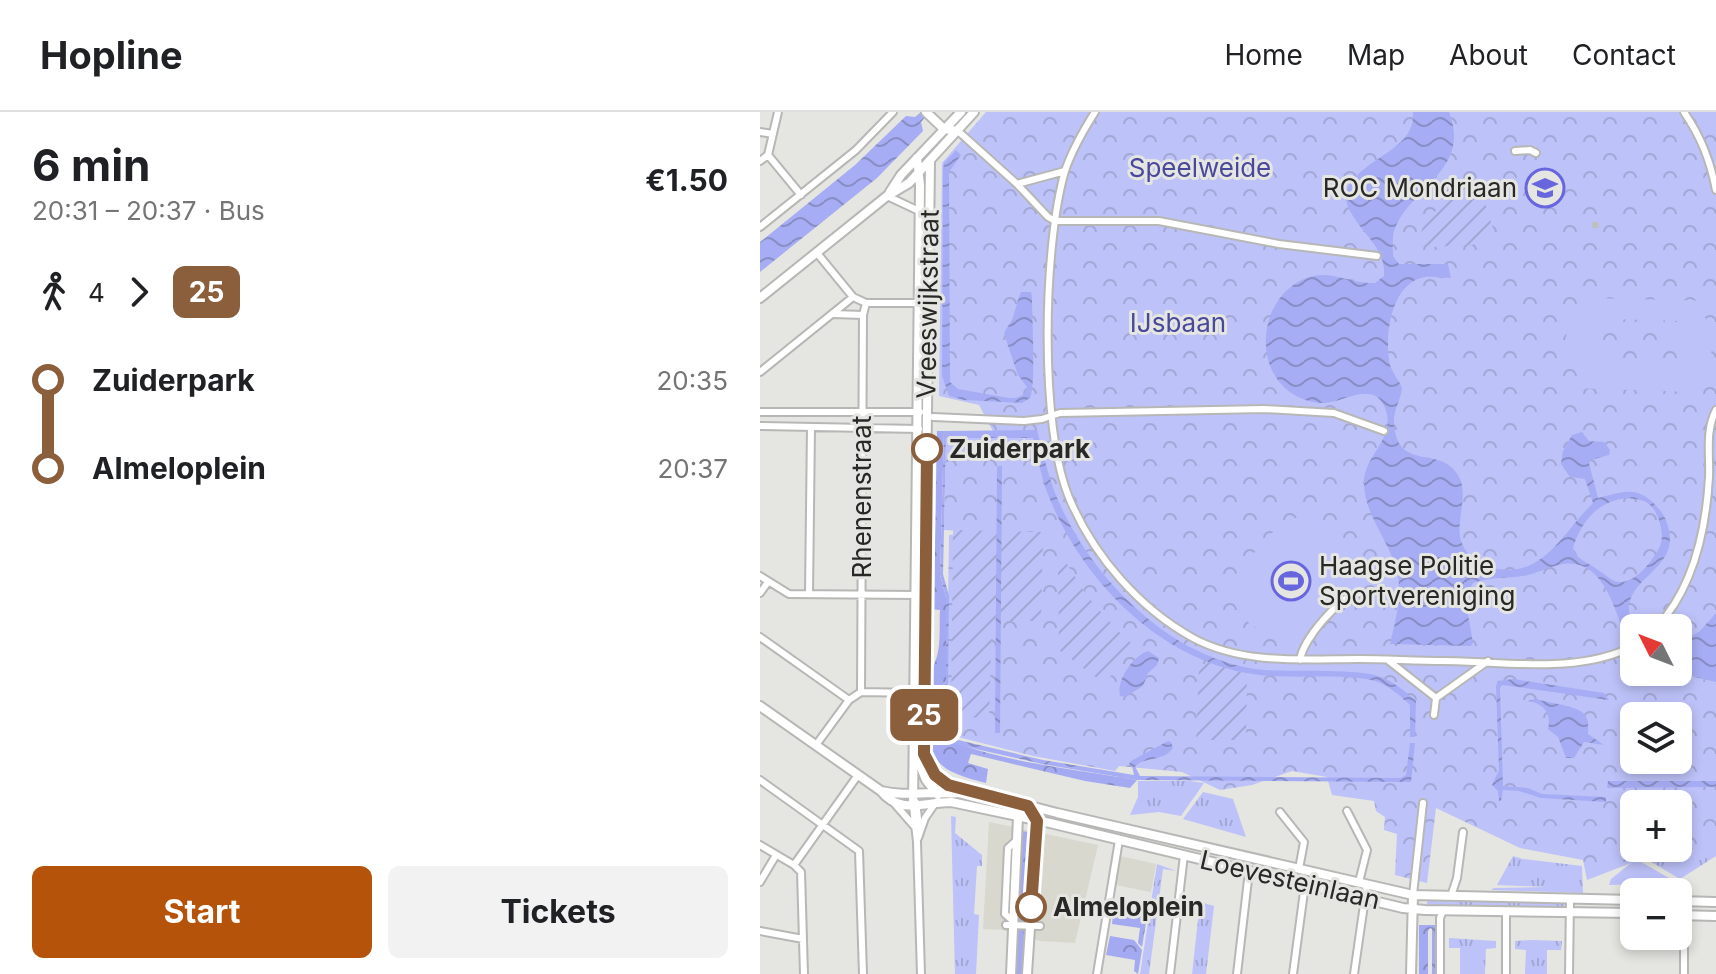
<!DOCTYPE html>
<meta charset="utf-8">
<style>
:root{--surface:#fff;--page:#f2f2f2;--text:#202124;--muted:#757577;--line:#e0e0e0;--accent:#b45309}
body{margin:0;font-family:Inter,sans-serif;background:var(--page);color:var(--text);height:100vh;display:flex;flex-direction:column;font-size:30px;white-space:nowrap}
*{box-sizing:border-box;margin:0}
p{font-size:26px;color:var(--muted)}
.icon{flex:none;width:44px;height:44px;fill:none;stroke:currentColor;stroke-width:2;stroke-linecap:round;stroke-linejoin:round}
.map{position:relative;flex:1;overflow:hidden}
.sheet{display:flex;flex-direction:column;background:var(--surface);width:760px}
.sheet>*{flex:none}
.badge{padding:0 16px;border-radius:12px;font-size:28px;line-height:52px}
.needle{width:52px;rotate:312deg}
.buttons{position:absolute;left:860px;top:502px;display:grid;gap:16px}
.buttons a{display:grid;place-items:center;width:72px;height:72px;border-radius:12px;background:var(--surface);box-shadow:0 4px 12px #0003;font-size:40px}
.map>.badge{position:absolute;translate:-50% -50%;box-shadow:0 0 0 4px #fff}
.legs{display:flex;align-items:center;gap:12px;height:88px;padding:0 32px;font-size:26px}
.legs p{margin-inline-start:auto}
.head{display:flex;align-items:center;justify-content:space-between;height:136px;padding:0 32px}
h1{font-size:44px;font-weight:700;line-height:60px}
.button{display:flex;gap:16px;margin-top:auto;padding:16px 32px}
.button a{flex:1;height:92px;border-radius:12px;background:var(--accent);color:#fff;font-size:32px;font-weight:700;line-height:92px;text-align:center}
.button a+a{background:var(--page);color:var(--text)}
ul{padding:0 32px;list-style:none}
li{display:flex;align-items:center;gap:28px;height:88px;font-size:30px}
li i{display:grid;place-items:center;width:12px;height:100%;margin:0 10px;background:currentColor}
li i::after{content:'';width:20px;height:20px;margin:-10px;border:6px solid;border-radius:50%;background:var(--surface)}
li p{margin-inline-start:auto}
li:first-child i{background:linear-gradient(#0000 50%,currentColor 0)}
li:last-child i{background:linear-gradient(currentColor 50%,#0000 0)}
header{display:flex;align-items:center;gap:48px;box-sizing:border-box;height:112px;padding:0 40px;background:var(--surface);border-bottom:2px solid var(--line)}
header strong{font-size:38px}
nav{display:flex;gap:44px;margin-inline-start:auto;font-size:28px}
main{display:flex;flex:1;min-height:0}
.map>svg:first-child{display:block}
</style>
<header>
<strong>Hopline</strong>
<nav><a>Home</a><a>Map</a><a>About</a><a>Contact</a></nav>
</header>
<main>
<section class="sheet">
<div class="head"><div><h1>6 min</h1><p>20:31 – 20:37 · Bus</p></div><b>€1.50</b></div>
<div class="legs"><svg class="icon" aria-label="walk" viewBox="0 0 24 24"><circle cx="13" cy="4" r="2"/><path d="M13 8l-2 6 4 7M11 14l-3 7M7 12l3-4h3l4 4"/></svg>4<svg class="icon" aria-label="forward" viewBox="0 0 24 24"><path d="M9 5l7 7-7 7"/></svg><b class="badge" style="background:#8b5e3c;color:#fff">25</b></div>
<ul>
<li><i style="color:#8b5e3c"></i><b>Zuiderpark</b><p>20:35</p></li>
<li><i style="color:#8b5e3c"></i><b>Almeloplein</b><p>20:37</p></li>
</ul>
<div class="button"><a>Start</a><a>Tickets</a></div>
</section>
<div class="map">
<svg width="956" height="862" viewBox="0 0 956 862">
<defs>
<pattern id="grass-tufts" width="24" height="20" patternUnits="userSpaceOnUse" patternTransform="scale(2)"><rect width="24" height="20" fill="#bdc2f9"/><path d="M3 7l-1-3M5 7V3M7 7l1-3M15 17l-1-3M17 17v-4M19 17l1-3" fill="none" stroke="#a2a7d5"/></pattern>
<pattern id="forest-crowns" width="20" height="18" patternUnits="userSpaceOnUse" patternTransform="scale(2)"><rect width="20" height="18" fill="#a4aaf1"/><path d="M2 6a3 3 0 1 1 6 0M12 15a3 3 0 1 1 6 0" fill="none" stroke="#868ac3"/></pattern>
<pattern id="park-crowns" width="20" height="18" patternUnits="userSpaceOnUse" patternTransform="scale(2)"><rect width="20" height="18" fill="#bdc2f9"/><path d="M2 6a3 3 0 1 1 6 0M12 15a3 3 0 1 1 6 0" fill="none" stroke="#a2a7d5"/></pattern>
<pattern id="garden-furrows" width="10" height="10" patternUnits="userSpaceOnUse" patternTransform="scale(2)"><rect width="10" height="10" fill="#bdc2f9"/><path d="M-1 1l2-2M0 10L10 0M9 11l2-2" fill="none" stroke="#a2a7d5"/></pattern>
<pattern id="water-waves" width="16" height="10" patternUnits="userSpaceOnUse" patternTransform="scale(2)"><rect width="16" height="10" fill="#a7adf4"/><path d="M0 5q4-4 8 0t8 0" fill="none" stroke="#888dc5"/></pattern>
</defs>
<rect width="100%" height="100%" fill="#e5e5e2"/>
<!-- built -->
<path fill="#d8d8ce" d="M229,710L338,733L315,831L280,829L242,818L223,817Z
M360,744L396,752L391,780L356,773Z"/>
<!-- grass -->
<path fill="url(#grass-tufts)" d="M378,669H430L444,671L421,704L399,700L370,703L378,685Z
M443,680L473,687L486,725L423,707Z
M191,704L196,705L195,721L222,743V754H217L214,802L219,803L216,862H195Z
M918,734L952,740L956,744L920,767L883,745L890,740L918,736Z
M753,744L763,747L822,754L823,781L731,778L734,776L787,775L737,773Z
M876,747L916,770L917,771L849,773L851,767Z
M397,752L416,759L403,757L389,862H380Z
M746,788L801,789L805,793L801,797L667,795V789L733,790Z
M440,790L454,794L446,862H432Z
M689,826L736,829V836L726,837L725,862H700V836H689Z
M770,828L802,829L801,838H787V862H765L766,838L755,837V829Z"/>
<!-- forest -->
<path fill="url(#forest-crowns)" d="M177,319H184L180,463L186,485V569L180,577L178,624C238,650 313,657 377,668L370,676L325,669L211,642L208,651L228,657L226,671C162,655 171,643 171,584L175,582L171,581C168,565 173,558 177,544C181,530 179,512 180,498L169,497V483H174Z
M260,719L270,720L265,862H253Z
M354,793L376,796L387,805L382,835L378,831L380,816L352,812Z
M659,813H676V862H672V817L670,816L668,819V862H659Z
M350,824L374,828L382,838L378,862L374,859L375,848L346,843Z"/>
<!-- park -->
<path fill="url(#park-crowns)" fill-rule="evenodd" d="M226,0H956V745L951,741L935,743L918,735V692H874V736H910L827,768L823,748L760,736L676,696L667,771L635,763L637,722L624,718L625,705L616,699L614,689L572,683L567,665L532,659L492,673L460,678L422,660L359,654L355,659L273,644L186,622L189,423L220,420L184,418L186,325L263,326L268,338L264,325L234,321L219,293L179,284L182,51ZM874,516H918V560H874ZM874,604H918V648H874Z"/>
<!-- garden -->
<path fill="url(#garden-furrows)" d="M708,73L721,78L735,123L725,132L672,135L662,130C654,108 693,86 708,73Z
M193,418L283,420L281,509H232L229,606L191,605Z
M301,447L305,449L327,484L358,519L373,533L345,572L299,538L298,451Z
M448,550L487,561L486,622L483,628H436L439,555Z"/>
<!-- pitch -->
<path fill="#bdc2f9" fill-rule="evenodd" d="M831,186L954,189L955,199H941C956,219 956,262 934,273V280L808,276L809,267H821C797,242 801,209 831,192ZM842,203L850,207L920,209L919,258L843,255Z
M536,406C579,404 621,464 567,486L562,483L558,487L563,491C555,554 461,518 473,470C476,458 486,449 494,441C507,427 517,411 536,406Z"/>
<!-- water -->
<path fill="url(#water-waves)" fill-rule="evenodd" d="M161,0H170L161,10L163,19L117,66L0,160V130L95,53L146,4L155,5Z
M653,0H689C712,59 650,74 634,119C632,127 633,136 633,144L639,152H688L691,166C683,166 673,164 665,165C630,171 624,226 630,253C633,262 639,268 642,276C641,288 633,298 634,311C637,361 679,332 698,363C710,382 695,408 701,429C705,441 715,450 727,454C781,472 801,422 833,391L825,367L810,365L801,352L803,339L812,323L822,320L829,329L844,330L850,338L849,343L831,348L829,351L838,386C864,380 878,372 899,397C906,405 909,415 910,426C910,457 874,465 869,493C868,501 872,509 876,516H874V532L871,527L872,520L868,515H862C852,489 840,447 803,452C791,454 780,460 768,463C749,467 730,464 713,471L705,485L713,531L711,534L630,532C635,509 643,484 637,460C630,429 603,402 604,369C605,342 637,326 625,296C614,268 585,290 565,291C550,292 531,284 521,272C491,238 507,174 554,164C571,160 590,170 608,171H615L624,164C627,130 587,114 585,81C601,44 656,40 653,0ZM867,386C875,387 884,387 890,393C899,401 905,423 900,434C894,447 876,471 860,470C852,470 845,462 838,458C832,453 817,447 814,439C812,434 815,431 816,427C826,404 841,389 867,386Z
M196,38L201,43L189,60L190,270L198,277L249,286C258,286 265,285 267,275L258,263L244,222C246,215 251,212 253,205C256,196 257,189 261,180H271L272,185C272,204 276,274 270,286L262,291L204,288L189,284L182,264L183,58L184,51Z
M277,318C284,345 290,373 303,399C339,474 418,551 505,558C534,560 597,556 621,565C634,570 646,580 656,589L655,625H650V593C641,584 628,573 615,569C586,562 542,566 511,564C410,558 325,475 289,385C281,366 278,345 273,326H186L183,462L189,484L188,571L184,579L181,619L198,628L283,648L374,663L372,654L369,652L371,649L408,629L411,630L413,636C403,650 387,644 375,654L380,664L641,666L646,663L650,631H655L651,670L377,668L282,652L198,633L178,624L180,577L186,569V485L180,463L184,319Z
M237,354H242L240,621H235Z
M956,501V570L913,560H918V533L940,519Z
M388,539L399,546L397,553L388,561L383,574L365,585L360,584C356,568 373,544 388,539Z
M753,567L844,581L849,588L742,573L740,576L743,674L768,676L782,682L846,685V690L781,686L759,679L743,678L741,689H739L738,679L732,673L739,658L736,574L738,569Z
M776,587C787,591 818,593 825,603C829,608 828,616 828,622L844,633L824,630L814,646H806L798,625L788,617C792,601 783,591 768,589Z
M848,669H956V675L847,676Z"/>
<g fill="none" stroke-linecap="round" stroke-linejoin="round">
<!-- street-tunnel -->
<path stroke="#bfbfbc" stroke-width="6" stroke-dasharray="6 3" stroke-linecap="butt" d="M835,110L836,119"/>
<defs>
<path id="street" d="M335,0C323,19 312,38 305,59C283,134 279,317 310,388C334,444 379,496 433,526C483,553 544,547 599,547C627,547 655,549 683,549C746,549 815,563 874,534
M924,0C941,25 950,48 956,78
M198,19L257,72L305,59
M0,20L13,22
M755,39L770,38L776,41
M8,43L41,83
M0,49L8,43L18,0
M257,72L288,105L295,109
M127,84L159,99
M295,109H399L519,132L617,144
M0,115L96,38L133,0
M57,141L93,185L106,191H163
M73,202L103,203
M0,260L93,185
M0,300H160
M173,305L264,309L282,307L300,301L504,297L574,301L624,319
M0,314L159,317
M0,464L29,482L157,483
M0,481L8,470
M49,482L51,315
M896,516C933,477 946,417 949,365C950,342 945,319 956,298
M0,525L89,588
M540,548C543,527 579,485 599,481
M629,549L676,586
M101,580L103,203L106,191
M676,586L728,549
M674,603L676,586
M56,633L89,588L101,580L159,581
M0,668L99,739L103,862
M156,690L159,714
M134,691L154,714
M153,694L157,730L161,862
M587,699L607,738L599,770
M520,700L544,730L539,757
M158,726L165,706L176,690
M0,733L34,753L41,760L44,862
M34,753L98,663
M0,770L16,743
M653,783L663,691
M691,784L697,766L703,720
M253,809L245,802L248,736L257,728
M246,813L280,814
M0,819L43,827
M337,862L359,728
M410,862L424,743
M477,862L489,759
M533,862L545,772
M594,862L607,772
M680,862V806L683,799
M746,862V799
M809,862L810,787
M924,862V789"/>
<path id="secondary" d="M166,0L184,17L198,19
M170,50L163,634C166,651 172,664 188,673L297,701L653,783L874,788
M130,80L141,63L201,0
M0,186L127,84L149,71L214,0
M0,594L121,679C140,703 165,690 191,690L290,711L643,796L665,798L874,801
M156,643L166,668L178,683
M121,679C143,684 156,681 178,681C189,681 199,683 210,679
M153,694L160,73L157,46
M918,789L956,790
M918,803L956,804
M251,862L258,705L268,694
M267,862L277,709L268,694
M651,862L653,783"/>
</defs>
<!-- street casing -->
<use href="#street" stroke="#b7b7b5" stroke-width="10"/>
<!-- secondary casing -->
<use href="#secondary" stroke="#b7b7b5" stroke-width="12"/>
<!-- street -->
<use href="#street" stroke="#fff" stroke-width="6"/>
<!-- secondary -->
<use href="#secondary" stroke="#fff" stroke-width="8"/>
</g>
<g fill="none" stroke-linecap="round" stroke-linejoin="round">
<defs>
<path id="line-1" d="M167,337L164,642L175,663L188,673L268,694L277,709L271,795"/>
</defs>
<!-- line-1 casing -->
<use href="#line-1" stroke="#fff" stroke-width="18"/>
<!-- line-1 -->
<use href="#line-1" stroke="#8b5e3c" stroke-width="12"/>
</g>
<!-- icons -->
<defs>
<symbol id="university-ring" viewBox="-11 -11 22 22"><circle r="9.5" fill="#e5e5e2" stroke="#6866df" stroke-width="1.5"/><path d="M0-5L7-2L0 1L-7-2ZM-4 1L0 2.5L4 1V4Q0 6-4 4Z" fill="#6866df"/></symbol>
<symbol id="stadium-ring" viewBox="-11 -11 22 22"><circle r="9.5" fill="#e5e5e2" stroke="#6866df" stroke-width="1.5"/><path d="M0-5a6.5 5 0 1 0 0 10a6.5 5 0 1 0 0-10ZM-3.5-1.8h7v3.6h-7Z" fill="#6866df"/></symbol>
</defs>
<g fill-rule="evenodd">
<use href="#university-ring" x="763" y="54" width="44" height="44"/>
<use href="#stadium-ring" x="509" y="447" width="44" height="44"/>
</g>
<!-- markers -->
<g fill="#fff" stroke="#8b5e3c" stroke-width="4">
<circle cx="167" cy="337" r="14"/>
<circle cx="271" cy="795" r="14"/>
</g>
<g text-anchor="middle" stroke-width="6" stroke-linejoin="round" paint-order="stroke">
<!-- park labels -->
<g font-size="26" fill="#49499c" stroke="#e5e5e2">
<text x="440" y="65">Speelweide</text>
<text x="418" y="220">IJsbaan</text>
</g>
<!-- poi labels -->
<g font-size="26" fill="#282826" stroke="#e5e5e2" text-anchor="end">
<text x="757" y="85">ROC Mondriaan</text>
<text x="559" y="463" text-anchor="start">Haagse Politie<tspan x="559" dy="30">Sportvereniging</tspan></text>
</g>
<!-- street labels -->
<g font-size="26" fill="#282826" stroke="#e5e5e2">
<text transform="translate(168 192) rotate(-89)" y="9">Vreeswijkstraat</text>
<text transform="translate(102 385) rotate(-90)" y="9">Rhenenstraat</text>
<text transform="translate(530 768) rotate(13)" y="9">Loevesteinlaan</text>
</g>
<!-- stop labels -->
<g font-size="26" font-weight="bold" fill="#282826" stroke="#e5e5e2" text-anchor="start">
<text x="189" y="346">Zuiderpark</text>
<text x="293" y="804">Almeloplein</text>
</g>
</g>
</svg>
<div class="buttons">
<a><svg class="needle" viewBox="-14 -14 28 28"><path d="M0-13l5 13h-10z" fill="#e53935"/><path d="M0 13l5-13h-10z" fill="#757577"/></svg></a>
<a><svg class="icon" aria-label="layers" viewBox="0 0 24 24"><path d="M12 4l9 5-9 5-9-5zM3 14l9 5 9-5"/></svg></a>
<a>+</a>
<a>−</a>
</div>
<b class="badge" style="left:164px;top:603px;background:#8b5e3c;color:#fff">25</b>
</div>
</main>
